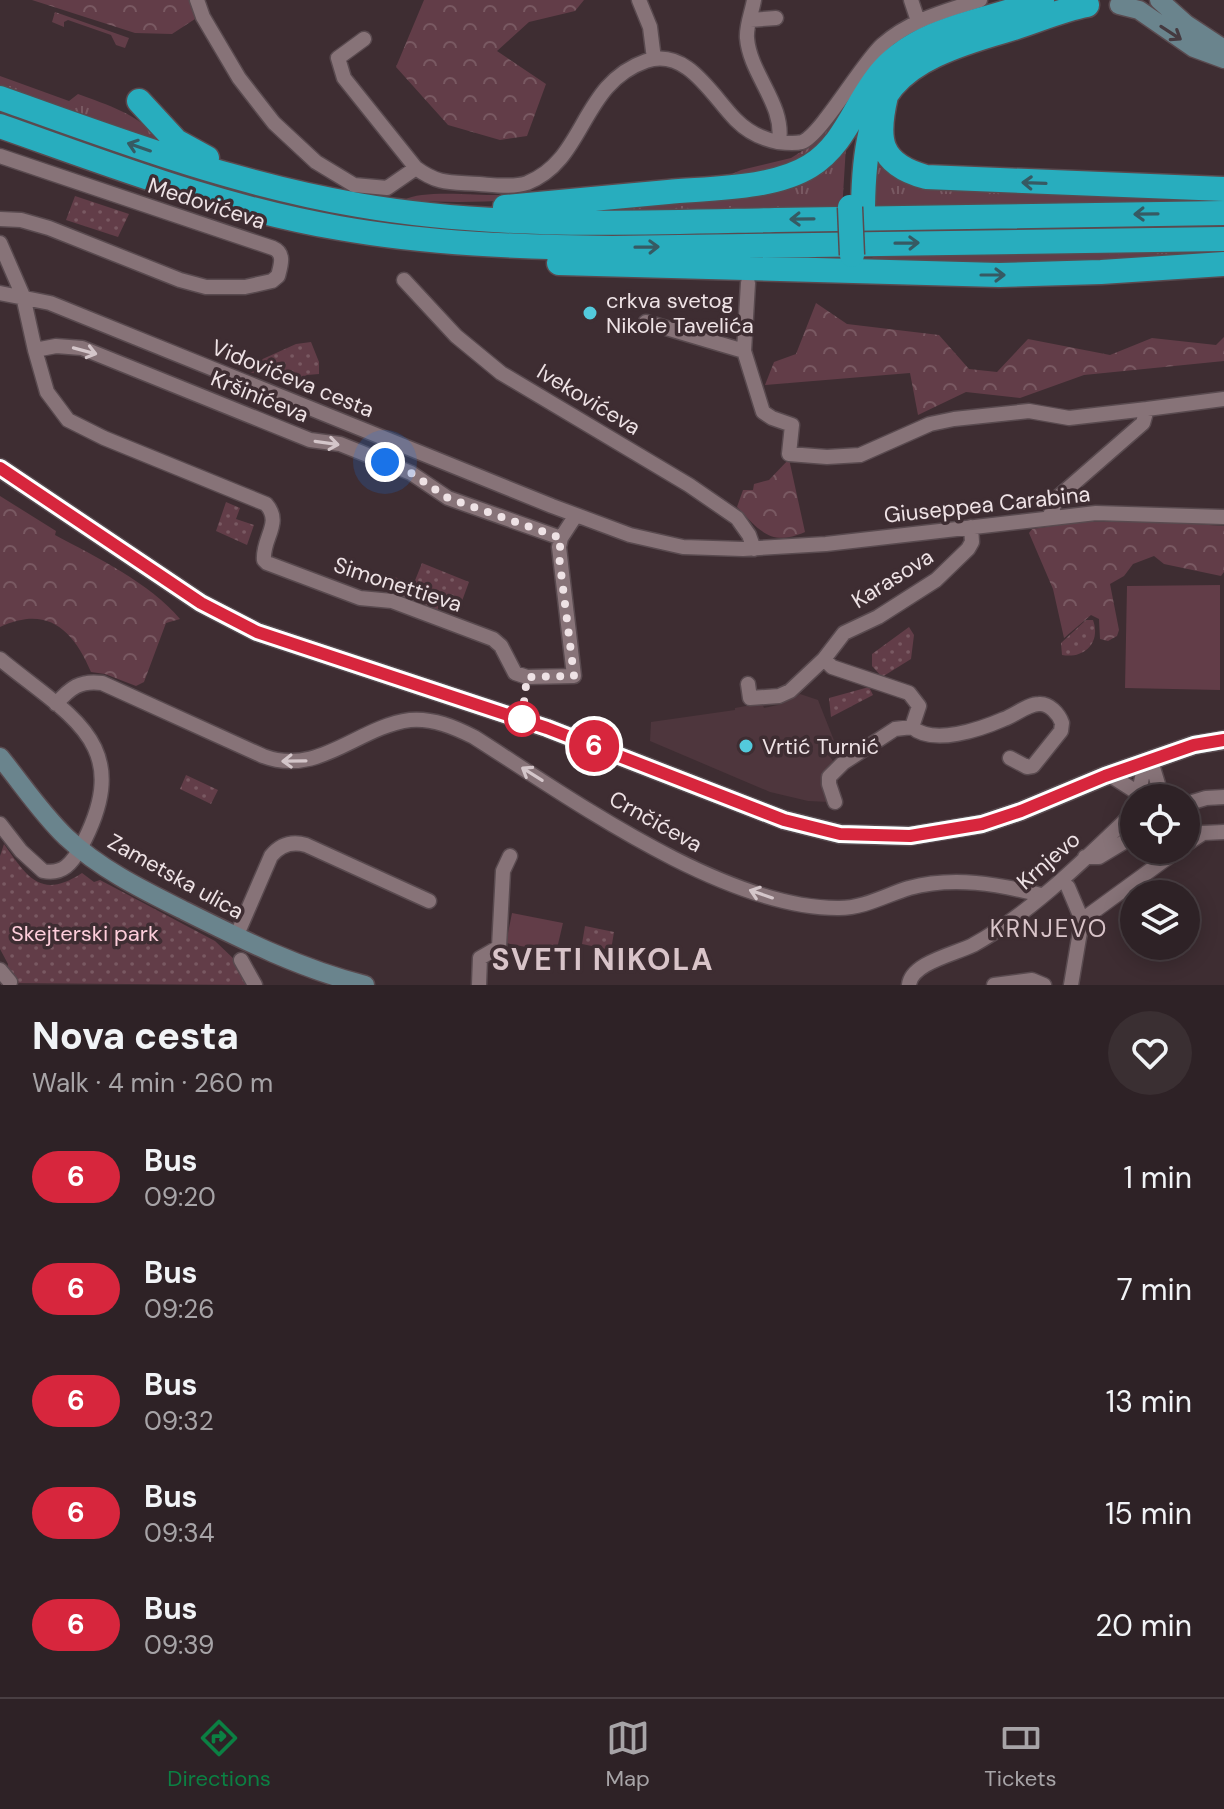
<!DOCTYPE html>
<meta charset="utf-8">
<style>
:root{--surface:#2e2226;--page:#3a2f32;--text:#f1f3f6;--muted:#a7a4a7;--line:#493f43;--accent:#0b8043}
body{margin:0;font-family:"DM Sans",sans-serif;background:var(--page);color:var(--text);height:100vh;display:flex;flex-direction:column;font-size:30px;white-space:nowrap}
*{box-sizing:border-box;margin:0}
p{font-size:26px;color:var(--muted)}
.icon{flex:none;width:44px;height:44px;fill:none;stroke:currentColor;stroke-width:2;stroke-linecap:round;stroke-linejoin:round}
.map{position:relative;height:985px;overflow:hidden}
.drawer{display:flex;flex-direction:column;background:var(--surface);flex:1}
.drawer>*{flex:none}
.badge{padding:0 16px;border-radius:26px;font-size:28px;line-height:52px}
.fabs{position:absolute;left:1120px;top:784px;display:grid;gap:16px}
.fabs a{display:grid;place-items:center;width:80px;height:80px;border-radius:50%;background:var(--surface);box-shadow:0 4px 20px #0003,0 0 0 2px var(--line);font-size:40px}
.you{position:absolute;width:40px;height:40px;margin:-20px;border:6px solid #fff;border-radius:50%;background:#1a73e8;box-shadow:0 0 0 12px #1a73e833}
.map>.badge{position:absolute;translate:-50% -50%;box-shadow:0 0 0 4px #fff}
.round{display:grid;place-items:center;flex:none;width:84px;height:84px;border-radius:42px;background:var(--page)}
.summary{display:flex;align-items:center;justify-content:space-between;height:136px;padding:0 32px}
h1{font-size:38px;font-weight:800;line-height:60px}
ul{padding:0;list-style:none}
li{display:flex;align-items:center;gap:24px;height:112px;padding:0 32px}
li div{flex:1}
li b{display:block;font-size:30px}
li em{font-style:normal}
li .badge{min-width:88px;font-weight:700;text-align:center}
.dock{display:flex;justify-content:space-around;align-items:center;height:112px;border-top:2px solid var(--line);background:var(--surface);font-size:22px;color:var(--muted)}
.dock a{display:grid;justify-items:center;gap:4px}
.dock .selected{color:var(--accent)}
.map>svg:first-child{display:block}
</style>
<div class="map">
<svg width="1224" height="985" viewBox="0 0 1224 985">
<defs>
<pattern id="grass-tufts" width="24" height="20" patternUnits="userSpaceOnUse" patternTransform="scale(2)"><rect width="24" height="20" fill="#623d48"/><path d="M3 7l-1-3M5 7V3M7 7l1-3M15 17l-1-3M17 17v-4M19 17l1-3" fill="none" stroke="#795962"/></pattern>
<pattern id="forest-crowns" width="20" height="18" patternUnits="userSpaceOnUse" patternTransform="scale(2)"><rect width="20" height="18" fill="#623d48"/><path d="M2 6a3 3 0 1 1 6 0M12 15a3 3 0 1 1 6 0" fill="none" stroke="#795962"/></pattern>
<pattern id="park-dots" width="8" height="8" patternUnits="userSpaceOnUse" patternTransform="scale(2)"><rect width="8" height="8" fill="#623d48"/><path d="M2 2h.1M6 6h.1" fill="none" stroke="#795962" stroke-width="1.8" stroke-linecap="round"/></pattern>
</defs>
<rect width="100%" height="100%" fill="#3e2d32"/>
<!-- built -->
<path fill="#4e363d" d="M800,694L818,700L835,743L826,750L836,766L829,802L808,801L770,792L650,741L651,722L735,710V708L762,703L764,708L782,704Z"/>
<!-- grass -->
<path fill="url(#grass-tufts)" d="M55,12L129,38L125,48L116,45L111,35L68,20L64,22V27L52,22Z
M914,28L920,38L838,130L800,166L716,181L741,170L791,158L815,143L886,47Z
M0,76L69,101L78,94C107,105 140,114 158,140L0,87Z
M0,106L335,209L342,220L225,194L0,118Z
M846,146L842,211L533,214L770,186Z
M871,151L884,162L1224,193V205L871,210Z
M605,185L640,190C561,197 484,206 404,200C423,189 479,196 504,195C538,194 572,188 605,185Z
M1224,219V231L871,236V224Z
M1224,246V259L1110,267L874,262L871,253Z"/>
<!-- forest -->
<path fill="url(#forest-crowns)" d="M32,0H191L195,19L172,34L135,33Z
M424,0H584L575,11L529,22L497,51L546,84L527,136L500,140L448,125L396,67Z
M816,303L847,324L939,335L969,369L997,372L1028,339L1110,355L1152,338L1216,345L1224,337V361L1084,375L1020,398L966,392L918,415L910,373L765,385L774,362L796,354Z
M789,459L805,532C771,547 760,531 737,507L743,490H753L754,484L769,480Z
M0,496L56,531L55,535C96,557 150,583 180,619L166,623L144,682L136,686L105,674L91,672C73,629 47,605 0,627Z
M1150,521L1224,526V572L1221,576L1164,564L1154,556L1133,564L1124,576L1110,584L1119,630L1117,636L1108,641L1100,639L1099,619L1091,615L1064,638L1053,589L1029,533L1032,529L1082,522Z"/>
<!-- park -->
<path fill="url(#park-dots)" d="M75,196L129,214L118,237L66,220Z
M311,342L319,362V374L307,375L288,383L250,372L251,365L256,362L296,344Z
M226,502L240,508L236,519L254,525L247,545L216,531Z
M422,563L469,582L462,601L444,594L437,611L388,595L394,577L414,583Z
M1086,620H1093C1101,642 1085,659 1062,655L1061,643Z
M909,627L914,635L911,659L882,677L872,666V654Z
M869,687L873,695L831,717L829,698Z
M186,775L218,790L211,804L180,789Z
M4,844C27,877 41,900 82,873L94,882L100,880L215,941L236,961L250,985L4,983L8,964L0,949V856Z
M585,926L614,932L611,950L582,944Z"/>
<!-- pitch -->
<path fill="#623d48" d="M1220,585V690L1125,688L1127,586Z
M512,913L563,923L556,953L506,943Z"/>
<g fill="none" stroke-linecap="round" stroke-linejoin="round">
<defs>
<path id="street" d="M197,0L203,17L239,78L274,123L316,162L354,185L387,188L416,168C439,185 451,182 479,184C493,185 513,188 527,183C586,160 580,84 646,61C687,47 712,96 736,120C747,131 762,139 778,142C786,143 794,144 802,142C821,135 862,63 882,45C910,20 946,11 980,0
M639,0L650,27L654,59
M754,0C752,12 746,26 747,38C750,75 785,104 779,142
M911,0L918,21
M750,20L776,18
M364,39L338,58L344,78L416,168
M0,156L273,248C285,253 281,265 278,276L272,281L245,287H206L180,280L49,228L21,220L0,219
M0,243L23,296L35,350L56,346L82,348L310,440L340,444L360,452L411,473L448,498L561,538
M404,280L456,336L501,373L689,485L737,518L749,535L754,549
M748,283L744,351L763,412L772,418L792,425L789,454L827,457L860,455L930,424L954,419L1029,411L1069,418L1147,409
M0,293L50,303L552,506L630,535L683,547L743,549L826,544L1096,513L1224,517
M646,322L744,351
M35,350L47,392L68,420L104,438L266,504C283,523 262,538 264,560L267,563L360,598L392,601L493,639L501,646L515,673L527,677L574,676L559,547L561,538L576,515
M1049,518L1057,498L1143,423L1147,409L1224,399
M0,659C72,718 136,744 81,847C72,863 63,875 43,871L21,851L0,824
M824,659L832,667L909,693L919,706L912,727C933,746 981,729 1004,719C1015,715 1028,704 1039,704C1049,703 1059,714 1062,723L1061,731L1033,766L1027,767L1010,758
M748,684L750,698L779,696L790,691L824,659L844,633L878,617L936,580L968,549L972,542L971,527
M56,704C70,688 80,680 102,683L263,756C319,777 357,727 410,720C433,718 454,727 474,737C570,798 724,909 839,908C864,908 886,895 909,888C953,876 999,884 1041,895
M1151,761L1158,784L1152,798
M1110,775L1138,793
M1138,798L1143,772L1151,761
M835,802L829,784V777L843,763L895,729L912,727
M1186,804L1206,798L1224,797
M1186,844L1203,833L1224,832
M1085,857H1099L1134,836
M1068,887L1082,920L1071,985
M1082,920L1178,850
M236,937L271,856C280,845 292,841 306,845L429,901
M241,960L255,985
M0,970L10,982
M479,985L480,958L499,947L503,871L510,856
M909,985C911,963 955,954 973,945C1031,913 1086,858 1134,812
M994,985L1032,980L1044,985"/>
<path id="secondary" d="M1159,0L1186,24L1224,49
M1119,5L1139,10L1194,48L1224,59
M0,468L201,603L257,632L547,728L784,820L840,834L910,836L982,824L1021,811L1105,776L1194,745L1224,740
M0,757C22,784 41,813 66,837C100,869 143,890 185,911C243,940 301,969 365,985"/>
<path id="highway" d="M886,96C876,139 878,164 926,177L1224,189
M0,98C117,140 235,184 358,205C495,229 636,223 775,220C925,217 1074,216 1224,213
M139,101L176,141L207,158
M0,126C111,165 222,208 339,228C429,244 520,247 612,248L1224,239
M505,207C559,202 614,197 668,192C711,188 773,189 810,166C847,143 856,100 883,70C924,25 989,22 1042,0
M863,207C865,88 893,63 1004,31C1032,23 1060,10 1087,5
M559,263L999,275L1101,272L1224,264"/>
</defs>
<!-- street casing -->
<use href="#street" stroke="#594a4f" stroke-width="17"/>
<!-- secondary casing -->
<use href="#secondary" stroke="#594a4f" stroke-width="21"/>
<!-- highway casing -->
<use href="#highway" stroke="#594a4f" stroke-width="27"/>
<!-- street -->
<use href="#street" stroke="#877378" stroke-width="14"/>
<!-- secondary -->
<use href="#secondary" stroke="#6a848d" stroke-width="18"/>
<!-- highway -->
<use href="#highway" stroke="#28adbe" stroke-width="24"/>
<defs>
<path id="highway-bridge" d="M850,207L852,255"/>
</defs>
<!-- highway-bridge casing -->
<use href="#highway-bridge" stroke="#594a4f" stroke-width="27" stroke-linecap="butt"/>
<!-- highway-bridge -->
<use href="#highway-bridge" stroke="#28adbe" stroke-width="24"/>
</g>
<!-- one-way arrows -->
<defs><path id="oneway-shaft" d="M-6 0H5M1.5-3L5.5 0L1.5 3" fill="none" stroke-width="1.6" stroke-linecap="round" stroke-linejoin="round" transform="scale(2)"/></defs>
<use stroke="#453a40" href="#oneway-shaft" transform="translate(1171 33) rotate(33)"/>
<g stroke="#365a63">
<use href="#oneway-shaft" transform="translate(139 147) rotate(-161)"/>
<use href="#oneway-shaft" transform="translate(1034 183) rotate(-178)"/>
<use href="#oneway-shaft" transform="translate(1146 214) rotate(179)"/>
<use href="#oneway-shaft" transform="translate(802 219) rotate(179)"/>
<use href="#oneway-shaft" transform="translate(907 243) rotate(-1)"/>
<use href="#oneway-shaft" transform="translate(647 247) rotate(-1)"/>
<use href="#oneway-shaft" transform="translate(993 275)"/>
</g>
<g stroke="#d4c6ca">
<use href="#oneway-shaft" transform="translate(85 351) rotate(15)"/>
<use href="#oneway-shaft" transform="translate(327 443) rotate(8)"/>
<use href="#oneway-shaft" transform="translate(294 761) rotate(179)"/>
<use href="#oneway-shaft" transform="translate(532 774) rotate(-148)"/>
<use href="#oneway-shaft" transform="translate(761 894) rotate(-161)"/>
</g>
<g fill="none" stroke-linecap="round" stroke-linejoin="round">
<defs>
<path id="line" d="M0,468L201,603L257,632L547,728L784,820L840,834L910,836L982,824L1021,811L1105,776L1194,745L1224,740"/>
</defs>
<!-- line casing -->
<use href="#line" stroke="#fff" stroke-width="18"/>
<!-- line -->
<use href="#line" stroke="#d7263d" stroke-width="12"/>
<!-- walk -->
<path stroke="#eee2e5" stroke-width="8" stroke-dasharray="0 14.4" d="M385,462L411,473L448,498L561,538L559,556L574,676L527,677L522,719"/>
</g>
<!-- markers -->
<g fill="#53cadc" stroke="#3e2d32" stroke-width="3">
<circle cx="590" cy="313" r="8"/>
<circle cx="746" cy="746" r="8"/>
</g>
<circle fill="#fff" stroke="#d7263d" stroke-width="4" cx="522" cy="719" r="16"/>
<g text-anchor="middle" stroke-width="7" stroke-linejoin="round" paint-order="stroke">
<!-- street labels -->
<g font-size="22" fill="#eee2e5" stroke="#3e2d32">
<text transform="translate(207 203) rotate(18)" y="8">Medovićeva</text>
<text transform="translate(293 378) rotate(22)" y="8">Vidovićeva cesta</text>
<text transform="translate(260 396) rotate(22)" y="8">Kršinićeva</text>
<text transform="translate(589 399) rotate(31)" y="8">Ivekovićeva</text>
<text transform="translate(987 504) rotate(-6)" y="8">Giuseppea Carabina</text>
<text transform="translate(892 578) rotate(-32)" y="8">Karasova</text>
<text transform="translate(398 584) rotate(18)" y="8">Simonettieva</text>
<text transform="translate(656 821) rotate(29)" y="8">Crnčićeva</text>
<text transform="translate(1048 860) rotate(-41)" y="8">Krnjevo</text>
<text transform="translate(176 876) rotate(29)" y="8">Zametska ulica</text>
</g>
<!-- poi labels -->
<g font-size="22" fill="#eee2e5" stroke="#3e2d32" text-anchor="start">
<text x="606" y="308">crkva svetog<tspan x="606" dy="25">Nikole Tavelića</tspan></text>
<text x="762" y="754">Vrtić Turnić</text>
</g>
<!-- park labels -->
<g font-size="22" fill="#fecedb" stroke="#3e2d32">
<text x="85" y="941">Skejterski park</text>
</g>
<!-- neighbourhood labels -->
<g font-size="24" letter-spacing="2" fill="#d9c4c9" stroke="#3e2d32">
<text x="1049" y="937">KRNJEVO</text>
</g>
<!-- district labels -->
<g font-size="30" font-weight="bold" letter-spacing="2" fill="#d9c4c9" stroke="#3e2d32">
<text x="603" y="970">SVETI NIKOLA</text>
</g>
</g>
</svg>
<div class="fabs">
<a><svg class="icon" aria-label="locate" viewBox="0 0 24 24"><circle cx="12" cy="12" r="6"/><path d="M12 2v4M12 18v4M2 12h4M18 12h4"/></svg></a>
<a><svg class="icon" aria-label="layers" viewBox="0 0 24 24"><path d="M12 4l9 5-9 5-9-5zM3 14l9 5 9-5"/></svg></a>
</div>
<div class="you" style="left:385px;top:462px"></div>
<b class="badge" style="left:594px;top:746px;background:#d7263d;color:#fff">6</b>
</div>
<section class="drawer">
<div class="summary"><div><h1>Nova cesta</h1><p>Walk · 4 min · 260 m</p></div><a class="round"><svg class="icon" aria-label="heart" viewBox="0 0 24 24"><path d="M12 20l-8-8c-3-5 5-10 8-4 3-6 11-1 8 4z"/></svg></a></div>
<ul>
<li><span class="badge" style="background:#d7263d;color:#fff">6</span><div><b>Bus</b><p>09:20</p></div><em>1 min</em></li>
<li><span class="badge" style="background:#d7263d;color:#fff">6</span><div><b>Bus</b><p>09:26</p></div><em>7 min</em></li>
<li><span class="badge" style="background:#d7263d;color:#fff">6</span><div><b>Bus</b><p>09:32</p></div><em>13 min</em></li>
<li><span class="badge" style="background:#d7263d;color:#fff">6</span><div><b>Bus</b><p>09:34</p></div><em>15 min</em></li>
<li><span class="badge" style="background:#d7263d;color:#fff">6</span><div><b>Bus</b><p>09:39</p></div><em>20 min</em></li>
</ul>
</section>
<nav class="dock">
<a class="selected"><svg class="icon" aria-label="directions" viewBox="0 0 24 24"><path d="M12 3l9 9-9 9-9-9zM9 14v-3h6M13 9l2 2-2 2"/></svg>Directions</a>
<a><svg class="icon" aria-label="map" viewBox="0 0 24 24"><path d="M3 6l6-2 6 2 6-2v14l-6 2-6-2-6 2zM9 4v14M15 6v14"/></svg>Map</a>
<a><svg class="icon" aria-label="tickets" viewBox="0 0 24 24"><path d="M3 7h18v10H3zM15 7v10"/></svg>Tickets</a>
</nav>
